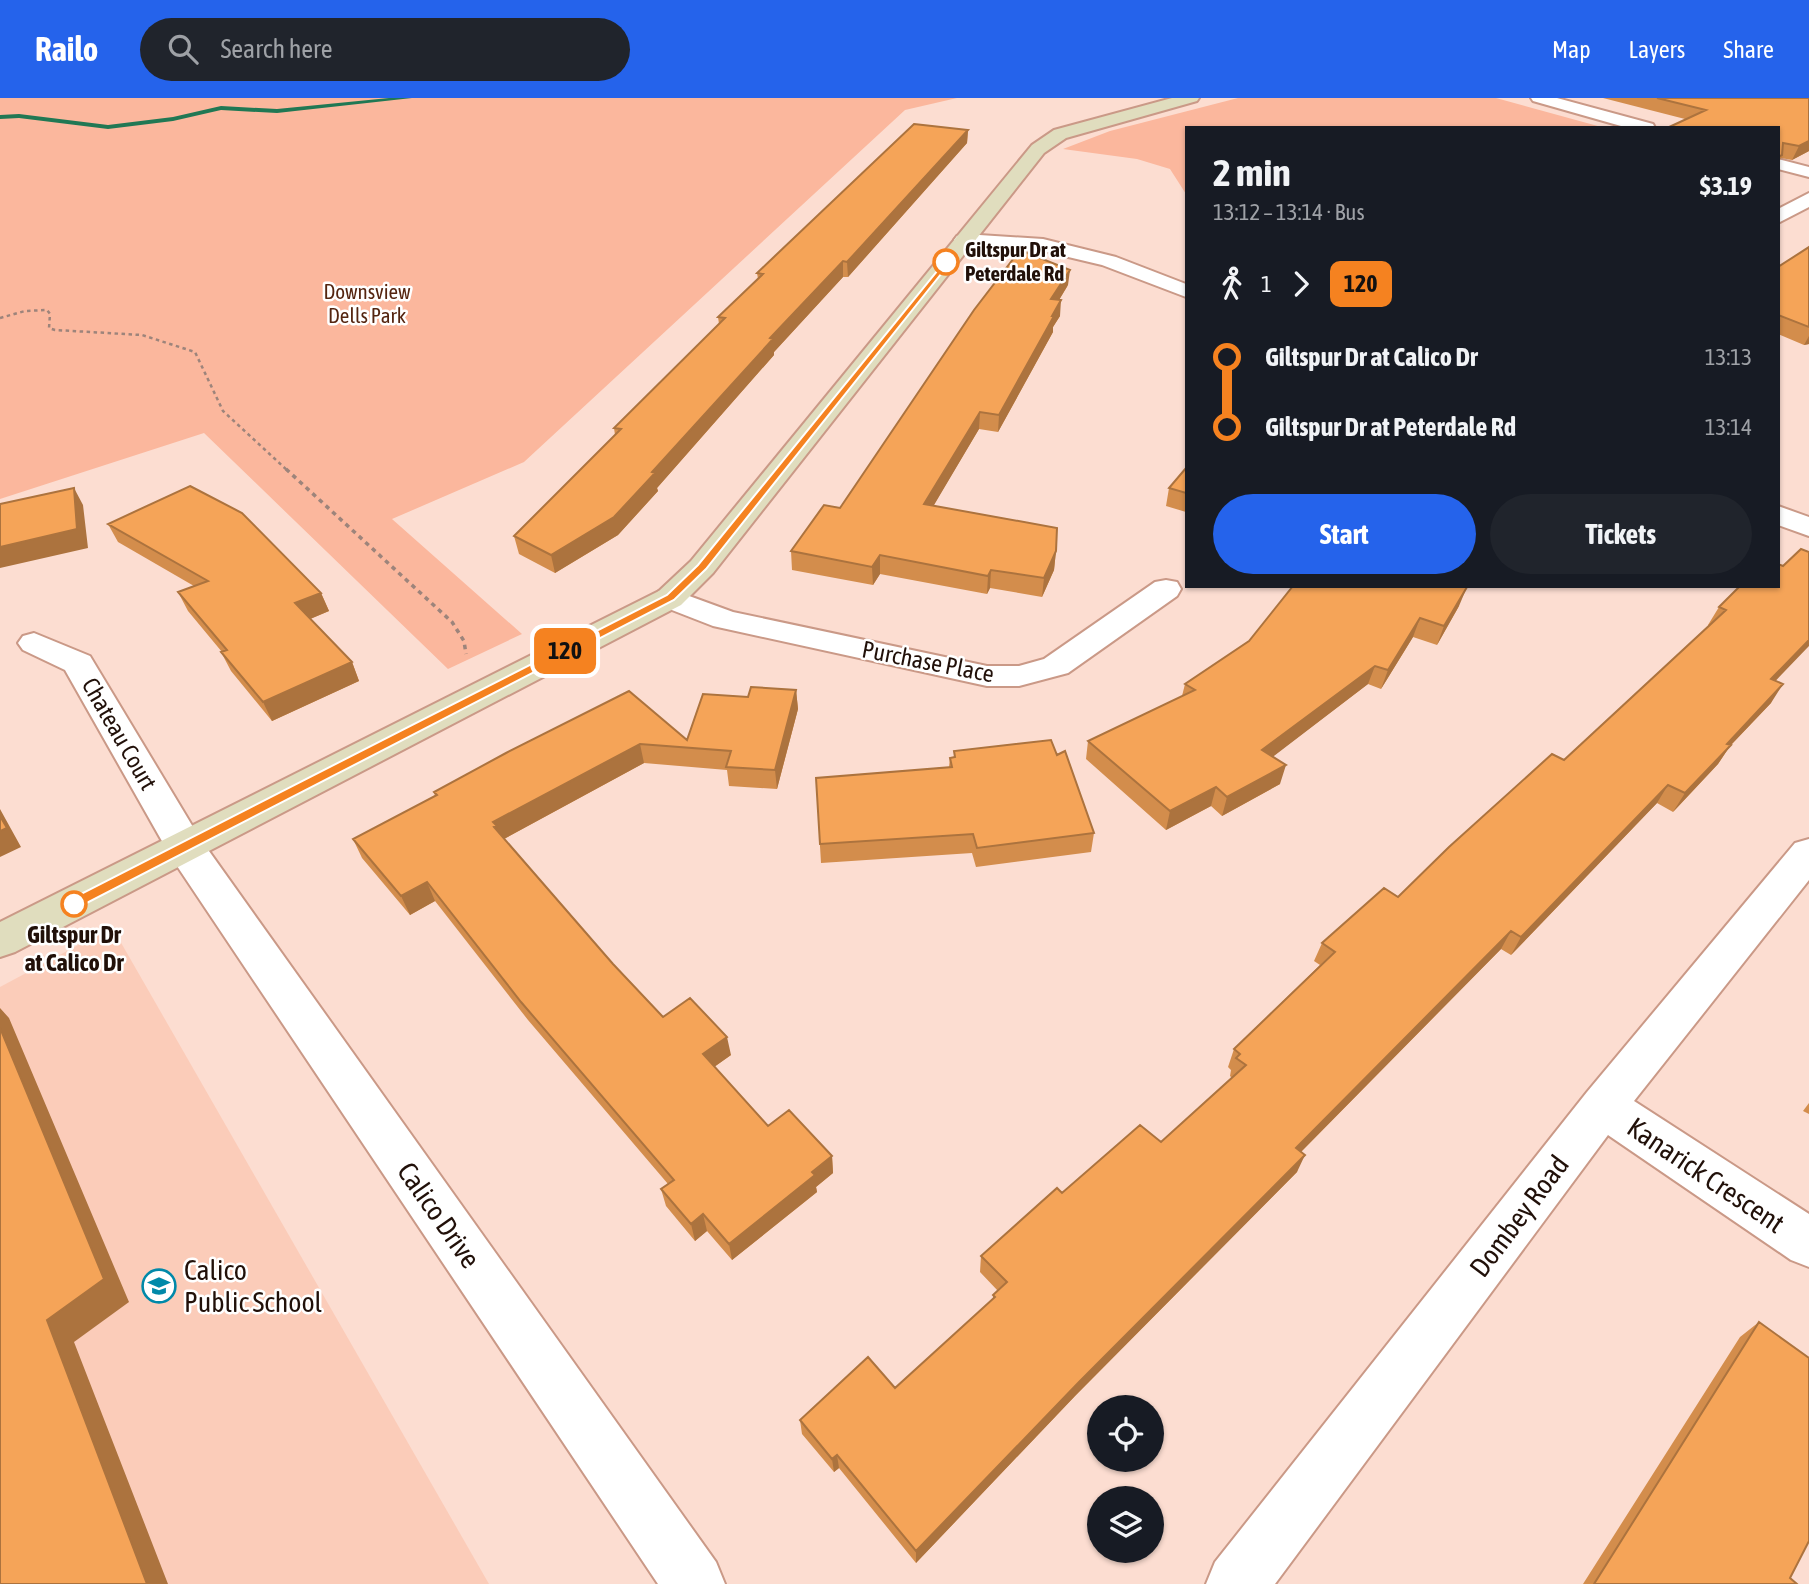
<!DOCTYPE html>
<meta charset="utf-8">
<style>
:root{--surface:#171b24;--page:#20242c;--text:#f1f3f6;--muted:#9ea1a6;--accent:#2563eb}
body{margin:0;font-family:"Asap Condensed",sans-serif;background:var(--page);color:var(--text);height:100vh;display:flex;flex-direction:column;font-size:26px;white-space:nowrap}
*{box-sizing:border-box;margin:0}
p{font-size:23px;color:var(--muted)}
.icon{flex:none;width:38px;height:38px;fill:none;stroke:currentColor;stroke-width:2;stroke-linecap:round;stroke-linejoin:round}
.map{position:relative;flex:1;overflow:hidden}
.sheet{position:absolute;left:1185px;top:28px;width:595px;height:462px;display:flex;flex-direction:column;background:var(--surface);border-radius:0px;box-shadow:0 2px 5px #0004}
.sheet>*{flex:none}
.badge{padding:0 14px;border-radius:10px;font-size:24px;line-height:46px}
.controls{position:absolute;left:1087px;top:1297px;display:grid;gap:14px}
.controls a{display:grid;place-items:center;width:77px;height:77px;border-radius:50%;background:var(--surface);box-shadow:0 2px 5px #0004;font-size:35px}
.map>.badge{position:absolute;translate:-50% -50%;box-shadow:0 0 0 4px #fff}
.legs{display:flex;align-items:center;gap:10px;height:77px;padding:0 28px;font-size:23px}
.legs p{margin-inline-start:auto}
.summary{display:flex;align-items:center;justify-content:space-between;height:119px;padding:0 28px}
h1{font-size:38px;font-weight:700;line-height:52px}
.primary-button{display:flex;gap:14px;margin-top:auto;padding:14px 28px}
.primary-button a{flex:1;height:80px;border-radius:42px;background:var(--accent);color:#fff;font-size:28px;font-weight:700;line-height:80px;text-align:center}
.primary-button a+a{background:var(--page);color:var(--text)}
ul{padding:0 28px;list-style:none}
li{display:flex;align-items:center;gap:24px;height:70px;font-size:26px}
li i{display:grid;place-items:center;width:10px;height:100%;margin:0 9px;background:currentColor}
li i::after{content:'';width:18px;height:18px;margin:-9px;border:5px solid;border-radius:50%;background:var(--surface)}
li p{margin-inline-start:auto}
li:first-child i{background:linear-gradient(#0000 50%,currentColor 0)}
li:last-child i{background:linear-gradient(currentColor 50%,#0000 0)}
header{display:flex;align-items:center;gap:42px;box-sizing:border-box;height:98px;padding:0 35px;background:var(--accent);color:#fff}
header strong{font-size:33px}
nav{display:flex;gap:38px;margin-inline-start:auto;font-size:24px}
.search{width:490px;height:63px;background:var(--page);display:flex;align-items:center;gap:18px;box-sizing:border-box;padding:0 24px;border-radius:38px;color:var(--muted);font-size:26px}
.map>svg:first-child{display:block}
</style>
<header>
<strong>Railo</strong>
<div class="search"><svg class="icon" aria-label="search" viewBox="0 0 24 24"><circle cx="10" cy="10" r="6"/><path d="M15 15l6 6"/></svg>Search here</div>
<nav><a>Map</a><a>Layers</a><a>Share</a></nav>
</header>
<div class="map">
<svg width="1809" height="1486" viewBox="0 0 1809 1486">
<rect width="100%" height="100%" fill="#fcddd1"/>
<!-- built -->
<path fill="#fbccb9" d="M112,829L489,1486H0V889Z"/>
<!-- green -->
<path fill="#fbb79d" d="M0,0H957L905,12L524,364L392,421L522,536L448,571L204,335L0,401Z
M1238,0H1496L1605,30H1186V96L1170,71L1137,61L1063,51L1110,33Z"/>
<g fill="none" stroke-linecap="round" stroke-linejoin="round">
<!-- stream -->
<path fill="#207854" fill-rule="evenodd" d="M389,0H412L277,15L221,12L173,23L108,31L19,20L0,21V17L19,16L108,27L173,19L221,8L277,11Z"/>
<defs>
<path id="street" d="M1531,0H1557L1653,26L1655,30H1628L1533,3Z
M1778,61L1809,69V79L1778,71Z
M1809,95V109L1778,125V111Z
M964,136L1043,141L1116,159L1186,186V199L1102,167L1043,153L957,146L954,142L957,138Z
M1778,408L1809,419V438L1778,427Z
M1166,482L1177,484L1181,491L1177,498L1068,575L1019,588H987L713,528L659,507L654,500L659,493L670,491L733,514L987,568H1019L1044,561L1155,484Z
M34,535L90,558L199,739L716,1464L725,1486H658L171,759L65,572L23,552L18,545L23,538Z
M1809,741V782L1634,1003L1809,1116V1169L1791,1162L1608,1037L1275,1486H1206L1215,1464L1587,994L1795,745Z"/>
<path id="secondary" d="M1172,0H1199L1197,3L1066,40L1044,55L713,475L681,507L15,854L0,859V824L659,493L691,463L1032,47L1054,32Z"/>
</defs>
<!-- street casing -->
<use href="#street" stroke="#ca9987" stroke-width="4"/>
<!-- secondary casing -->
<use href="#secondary" stroke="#ca9987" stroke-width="4"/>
<!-- path-far1 -->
<path stroke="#9d847b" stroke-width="2.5" stroke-dasharray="3.5 3.5" stroke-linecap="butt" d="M0,220L25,213L47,212L50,216L49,230L55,232L142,237L195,254L223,313L288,373"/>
<!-- path -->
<path stroke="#9d847b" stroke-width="3.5" stroke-dasharray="4.5 4.5" stroke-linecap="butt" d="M286,371L452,524L464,543L466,556"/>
<!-- street -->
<use href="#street" fill="#fff" fill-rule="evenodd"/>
<!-- secondary -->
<use href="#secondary" fill="#e0ddbe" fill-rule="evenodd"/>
</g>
<!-- wall -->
<path fill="#d38d4c" d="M1603,0H1809V53L1792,62L1781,60L1778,66V30L1685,21Z
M968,32L967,45L848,179H843L774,254V257L657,390L658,393L618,437L555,475L519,456L514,438L615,337L614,330L719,226L718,219L758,181L757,175Z
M1809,149V246L1804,247L1778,236V169Z
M1068,187L1059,202L1060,218L1053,229V234L998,334L979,331L933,408L1056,453L1054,472L1042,499L990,490L987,496L880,476L873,487L792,472L791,453L840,410Z
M1186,370V414L1166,408L1169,390Z
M108,426L321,495L329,513L310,521L352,564L359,583L272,623L231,573L221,554H222L188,513L178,494L194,488L118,444Z
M1740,488L1775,583L1771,605L1730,648L1718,666L1673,714L1657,705L1511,857L1501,851L1301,1054L1297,1074L1075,1298L916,1465L839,1370L834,1374L802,1336L800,1322L895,1290L993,1201V1197L998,1193L980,1174L981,1158L1062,1095L1161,1044L1232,980L1230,978L1231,972L1228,969L1234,951L1320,867L1314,863L1322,845L1398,799L1564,662L1709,528L1708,527L1719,509Z
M1459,508L1437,547L1413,539L1381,591L1368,586L1273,658L1280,686L1222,718L1211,708L1166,732L1086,661L1088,643L1182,598L1185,586L1249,543Z
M796,592L798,611L777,691L729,688L727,672L644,665L504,741L613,866L663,919L731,957L714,969L768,1028L832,1058L833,1075L816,1089L817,1094L732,1162L707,1133L695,1143L666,1108L661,1091L668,1086L528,922L435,803L410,817L362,760L353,741L435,698L434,694L506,655L687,642L748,599Z
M954,653L1057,657L1094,735L1091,754L976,769L972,755L821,765L816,680L949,669L950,660L954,659Z
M1809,1005V1016L1803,1013Z
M1759,1224L1790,1480L1797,1486H1583L1740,1239Z"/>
<!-- shaded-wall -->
<path fill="#ac733e" d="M968,32L967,45L848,179L847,164Z
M1809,43V53L1792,62L1799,48Z
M843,163V179L774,254V257L657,390L658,393L618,437L555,475L551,457L652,374L770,240Z
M1070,172L1068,187L1050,217L1051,201Z
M1061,202L1060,218L1053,229V234L998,334L999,317Z
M1809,238V246L1804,247Z
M980,314L979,331L924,424V406Z
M74,390L83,407L88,450L0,470V449Z
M1056,453L1054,472L1042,499L1044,480Z
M880,457V476L873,487L872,469Z
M991,472L990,490L987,496L988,478Z
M1467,489L1459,508L1437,547L1444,528Z
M321,495L329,513L303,524L295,505Z
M1420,520L1413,539L1381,591L1388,572Z
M1809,542V548L1759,600L1771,581Z
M352,564L359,583L272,623L263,604Z
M1375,568L1368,586L1257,671L1262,652Z
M1783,586L1771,605L1730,648L1718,666L1673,714L1685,695L1727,646Z
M796,592L798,611L777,691L775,672Z
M640,646L644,665L502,742L501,748L493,724Z
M1286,667L1280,686L1222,718L1227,699Z
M1668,687L1657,705L1511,857L1521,839Z
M1216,689L1211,708L1166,732L1170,713Z
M0,711L21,749L0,759Z
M427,784L435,803L410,817L401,798Z
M1511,833L1501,851L1288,1067L1296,1050Z
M0,910L9,920L129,1204L74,1244L168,1486H147L47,1222L0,930Z
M727,939L731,957L707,974L703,956Z
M1305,1057L1297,1074L1075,1298L916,1465V1453L1079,1284Z
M832,1058L833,1075L816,1089L817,1094L732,1162L729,1146Z
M703,1116L707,1133L695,1143L691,1126Z
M837,1357L839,1370L834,1374L832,1361Z"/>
<!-- building -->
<path fill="#f5a458" stroke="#ac733e" stroke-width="2" d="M1657,0H1809V43L1799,48L1783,45L1782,57L1778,59V30H1667L1706,12Z
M914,26L968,32L847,164L843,163L770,240L773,241L652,374L655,375L614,419L551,457L514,438L621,331L614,330L725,220L718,219L763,176L757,175Z
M1809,149V229L1778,217V169Z
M1020,152L1070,172L1051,201L1061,202L1052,218H1054L999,317L980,314L924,406L1057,430L1056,453L1044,480L991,472L988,478L880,457L872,469L791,453L824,407L840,410L974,212Z
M1186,370V395L1169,390Z
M190,388L242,415L321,495L295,505L352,564L263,604L221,554L227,552L178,494L208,483L108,426Z
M74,390L77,431L0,449V406Z
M1801,451L1809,454V542L1771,581L1783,586L1727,646L1731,647L1685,695L1668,687L1521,839L1511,833L1296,1050L1305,1057L1079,1284L916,1453L837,1357L832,1361L800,1322L868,1259L895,1290L995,1199L993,1197L1007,1184L981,1158L1057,1090L1062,1095L1140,1027L1161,1044L1246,967L1236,960L1240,956L1234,951L1335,854L1322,845L1384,790L1398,799L1449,749L1552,656L1564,662L1726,512L1719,509L1740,488H1778V466L1783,468Z
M1293,488L1467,489L1444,528L1420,520L1388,572L1375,568L1262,652L1286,667L1227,699L1216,689L1170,713L1088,643L1195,592L1185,586L1249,543Z
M751,589L796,592L775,672L726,669L731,653L640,646L493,724L497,728L494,729L613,866L663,919L690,900L727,939L703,956L768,1028L789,1012L832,1058L812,1074L815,1077L729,1146L703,1116L691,1126L661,1091L674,1082L521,904L427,784L401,798L353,741L437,697L434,694L506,655L629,593L687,642L703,596L748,599Z
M1051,642L1057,657L1065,653L1094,735L977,750L973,736L820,746L816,680L952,669L950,660L955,659L954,653Z
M0,718L7,730L0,733Z
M0,930L104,1181L47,1222L147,1486H0Z
M1759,1224L1809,1260V1443L1790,1480L1797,1486H1594Z"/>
<!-- line-1 -->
<path fill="#f58220" stroke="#fff" stroke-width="2" d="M946,162L949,166L706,471L674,502L79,809H69V802L667,497L698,467Z"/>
<!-- icons -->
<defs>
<symbol id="school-ring" viewBox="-11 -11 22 22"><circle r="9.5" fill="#fff" stroke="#0089a9" stroke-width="1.5"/><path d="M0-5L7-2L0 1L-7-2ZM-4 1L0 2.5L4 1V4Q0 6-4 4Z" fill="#0089a9"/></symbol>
</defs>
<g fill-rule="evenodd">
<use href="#school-ring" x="140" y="1169" width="38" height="38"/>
</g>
<!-- markers -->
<g fill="#fff" stroke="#f58220" stroke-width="3.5">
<circle cx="946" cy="164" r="12"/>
<circle cx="74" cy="806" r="12"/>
</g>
<g text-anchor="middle" stroke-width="5" stroke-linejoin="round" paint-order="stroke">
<!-- far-stop labels -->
<g font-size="21" font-weight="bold" fill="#211009" stroke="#fff" text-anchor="start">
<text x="965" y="159">Giltspur Dr at<tspan x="965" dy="24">Peterdale Rd</tspan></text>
</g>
<!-- far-park labels -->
<g font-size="21" fill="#552510" stroke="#fff">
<text x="367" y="201">Downsview<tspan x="367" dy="24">Dells Park</tspan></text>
</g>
<!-- street labels -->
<g font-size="24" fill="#211009" stroke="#fff">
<text transform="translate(928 564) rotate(11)" y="8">Purchase Place</text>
<text transform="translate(119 636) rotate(60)" y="8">Chateau Court</text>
</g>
<!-- stop labels -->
<g font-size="24" font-weight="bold" fill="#211009" stroke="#fff">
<text x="74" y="845">Giltspur Dr<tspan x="74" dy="28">at Calico Dr</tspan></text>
</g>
<!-- near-street labels -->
<g font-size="28" fill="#211009" stroke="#fff">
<text transform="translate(1706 1077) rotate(34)" y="10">Kanarick Crescent</text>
<text transform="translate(439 1117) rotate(55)" y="10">Calico Drive</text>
<text transform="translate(1519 1118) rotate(-53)" y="10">Dombey Road</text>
</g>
<!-- near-poi labels -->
<g font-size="28" fill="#211009" stroke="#fff" text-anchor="start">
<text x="184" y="1182">Calico<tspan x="184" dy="32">Public School</tspan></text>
</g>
</g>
</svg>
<div class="controls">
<a><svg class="icon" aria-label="locate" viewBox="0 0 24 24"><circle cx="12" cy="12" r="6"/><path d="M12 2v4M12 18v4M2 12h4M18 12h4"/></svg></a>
<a><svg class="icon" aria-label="layers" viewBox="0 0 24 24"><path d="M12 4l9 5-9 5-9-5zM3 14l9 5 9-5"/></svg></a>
</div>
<b class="badge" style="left:565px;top:553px;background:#f58220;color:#111">120</b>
<section class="sheet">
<div class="summary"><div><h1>2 min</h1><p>13:12 – 13:14 · Bus</p></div><b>$3.19</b></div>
<div class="legs"><svg class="icon" aria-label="walk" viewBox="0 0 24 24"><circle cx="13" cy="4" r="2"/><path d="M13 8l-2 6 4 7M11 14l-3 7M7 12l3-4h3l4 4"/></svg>1<svg class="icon" aria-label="forward" viewBox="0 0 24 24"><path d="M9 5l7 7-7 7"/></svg><b class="badge" style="background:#f58220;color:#111">120</b></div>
<ul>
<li><i style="color:#f58220"></i><b>Giltspur Dr at Calico Dr</b><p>13:13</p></li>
<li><i style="color:#f58220"></i><b>Giltspur Dr at Peterdale Rd</b><p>13:14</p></li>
</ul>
<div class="primary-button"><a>Start</a><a>Tickets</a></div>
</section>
</div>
